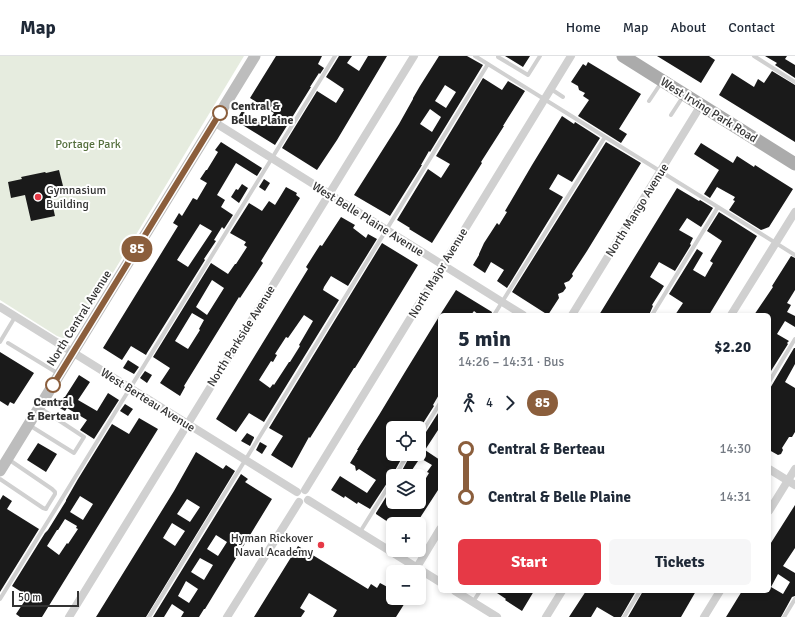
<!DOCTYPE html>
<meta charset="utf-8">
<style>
:root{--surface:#fff;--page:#f6f6f7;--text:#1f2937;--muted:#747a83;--line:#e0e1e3;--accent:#e63946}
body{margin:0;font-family:Signika,sans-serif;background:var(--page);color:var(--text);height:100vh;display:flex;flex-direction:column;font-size:15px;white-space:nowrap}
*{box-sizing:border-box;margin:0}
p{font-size:13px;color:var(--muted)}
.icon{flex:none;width:22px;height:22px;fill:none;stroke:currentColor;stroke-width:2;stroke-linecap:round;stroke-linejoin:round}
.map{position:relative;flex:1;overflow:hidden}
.details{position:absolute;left:438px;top:257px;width:333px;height:280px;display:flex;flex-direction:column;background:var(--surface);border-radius:6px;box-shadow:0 2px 6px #0003}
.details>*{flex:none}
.badge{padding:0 8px;border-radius:13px;font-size:14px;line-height:26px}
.fabs{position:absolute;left:386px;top:365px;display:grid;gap:8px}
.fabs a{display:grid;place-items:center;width:40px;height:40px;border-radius:6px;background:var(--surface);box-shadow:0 2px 6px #0003;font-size:20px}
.scale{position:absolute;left:12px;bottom:10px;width:67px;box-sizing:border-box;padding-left:4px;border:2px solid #333;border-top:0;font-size:11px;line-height:14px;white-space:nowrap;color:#333;-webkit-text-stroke:3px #fff;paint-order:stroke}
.map>.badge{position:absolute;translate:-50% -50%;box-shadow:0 0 0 2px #fff}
.legs{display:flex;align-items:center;gap:6px;height:44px;padding:0 20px;font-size:13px}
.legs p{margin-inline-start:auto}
.overview{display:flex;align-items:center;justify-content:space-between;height:68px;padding:0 20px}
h1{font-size:22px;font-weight:700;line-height:30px}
.action{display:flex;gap:8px;margin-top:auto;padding:8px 20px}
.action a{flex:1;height:46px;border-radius:6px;background:var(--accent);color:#fff;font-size:16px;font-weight:700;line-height:46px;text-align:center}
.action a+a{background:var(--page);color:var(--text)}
ul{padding:0 20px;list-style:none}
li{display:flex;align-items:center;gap:14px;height:48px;font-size:15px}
li i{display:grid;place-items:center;width:6px;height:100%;margin:0 5px;background:currentColor}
li i::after{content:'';width:10px;height:10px;margin:-5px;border:3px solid;border-radius:50%;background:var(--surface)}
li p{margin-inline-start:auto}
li:first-child i{background:linear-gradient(#0000 50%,currentColor 0)}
li:last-child i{background:linear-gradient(currentColor 50%,#0000 0)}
header{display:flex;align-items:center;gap:24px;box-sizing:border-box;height:56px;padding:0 20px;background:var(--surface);border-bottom:1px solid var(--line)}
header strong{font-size:19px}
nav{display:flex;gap:22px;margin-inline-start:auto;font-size:14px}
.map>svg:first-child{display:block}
</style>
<header>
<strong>Map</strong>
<nav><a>Home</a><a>Map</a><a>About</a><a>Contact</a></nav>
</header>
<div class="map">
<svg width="795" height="561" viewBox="0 0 795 561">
<rect width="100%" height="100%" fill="#fff"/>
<!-- green -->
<path fill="#e6ecdf" d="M0,0H244L76,278L73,281L68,284L57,280L0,244Z"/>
<!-- building -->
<path fill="#1a1a1a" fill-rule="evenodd" d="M276,0H322L318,8L324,12L320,18L319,17L310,31H311L275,89L236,65L242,55L265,70L274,57L250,42Z
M339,0H352L347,7L359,15L368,0H387L337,84L317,114L282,92L317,35L336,47L344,34L343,33H344L326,21Z
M439,0H467L483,9L430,96L429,95L421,109H422L390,160L354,139L399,68L413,43V42L420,30ZM445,29L456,36L446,52L435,45ZM430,53L441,61L432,76L420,68Z
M505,0H530L523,11Z
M657,0H709L715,4L701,27Z
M765,0H787L785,3L795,9V22L775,9L777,7Z
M588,6L641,38L619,73L627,78L621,87L578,60L589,44L583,40L585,37L579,34L578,30L571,26L583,8L586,10Z
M772,15L795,29V86L719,39L732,17L754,31L758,23L764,27Z
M483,22L502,34L508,25L525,35L503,70H504L481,106L482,107L432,187L409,173L410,172L397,164L428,113L441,122L450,108L436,100Z
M562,60L574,68L575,66L600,82L572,126L558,118L549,133L563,141L507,232L497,225L504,214L491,206L485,217L473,209L479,199V198L484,187L497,167L499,169L507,156L505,155L532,109Z
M221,86L262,112L257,120L236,107L217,139L225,144L221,151L233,159L224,173L222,171L214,184L216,185L204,203L205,204L147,297L146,299L131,290L122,304L103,292L178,170L173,167L179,157L182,160L193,142L197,144L207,127L200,123L206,114H207L218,96L215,94ZM200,168L212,175L188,211L177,204Z
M606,86L641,107L587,195L572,218L573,220L569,225L564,227L566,232L563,236L558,238L559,242L548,259L512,236Z
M701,87L733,107L737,100L754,111L755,109L793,133L769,171L761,174L729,154L735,145L733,144L735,141L717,131L710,142L704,138L719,114L694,98Z
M59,114L63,130L49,133L55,160L31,165L25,139L11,142L8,126L22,123L21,121L45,116L46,117Z
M264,123L270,127L265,135L259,131Z
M242,128L248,132L239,147L231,141L236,133L238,134Z
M286,131L297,137L296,139L300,142L261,205L263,207L240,242L239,241L231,254L184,330L185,331L180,340L160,327L170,312L153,301L211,207L228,218L235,208H236L247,191L244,189L246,186L230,177L249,147L262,155L269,145L275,149ZM212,224L224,232L207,259L196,251ZM192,257L204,264L199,273L200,274L188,293L175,285Z
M677,132L699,145L700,144L713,152L701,171L687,162L679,174L693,182L690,188L691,189L675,215L659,206L650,221L664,230L652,249L653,250L649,259H599Z
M719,156L757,180L709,259H675L683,247L669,238L697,193L703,197L693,214L705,221L713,207L710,205L722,185L707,175Z
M341,161L355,169L353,172L366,182L368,178L377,183L348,230L331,220L324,231L323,234L339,244L264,366L249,357L236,376L216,363L308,213L306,211L320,189L322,190ZM304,259L313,265L299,289L300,290L290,306H289L274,329L273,328L270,332L259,324L271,305L273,306L277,299L275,298L286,281L288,282Z
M382,187L418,209L355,312H354L310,382L309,381L292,412L271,399L283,380L269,372Z
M791,200L795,202V234L787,247L791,249L787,256L795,260V271L785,265L777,278L789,285L787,287L788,288L771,315L769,314V259H754L773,231L772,230Z
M456,234L492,256L491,259H479L474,255L471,259H440Z
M440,259V337L433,349L434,350L420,372H393V398H404L392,420H390L391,421L370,453L358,446L357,448L345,440L344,442L331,434L340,420L367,437L376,424L359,413L356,415L355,410L350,407L358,394H357L379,359L405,316Z
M794,292H795V308L785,326L795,332V376L792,381H789L782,392L783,394L781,398L778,399L769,394V334Z
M0,296L34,317L14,348L10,346L8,350L0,345Z
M128,304L139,311L134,318L123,312Z
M145,315L152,319L147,327L140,322Z
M79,319L90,326L78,344L97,355L108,337L119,344L94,383L80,374L87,364L67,352L65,355L58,351L64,341H65Z
M125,348L133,353L128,360L120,355Z
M440,354V371L425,394L440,404V431L416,468H391L376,458V457L393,430V446H419V434L429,417L427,416L432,409L420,402L408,420H399L411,398H419V387Z
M139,362L158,373L42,561H20L16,558L28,540L12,530L45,477L48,474L66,445V444L78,423L112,368L129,378ZM80,440L93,448L83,464L70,456ZM65,463L77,470L76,472L78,473L68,488L67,487L59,499L47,490L57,474H58Z
M247,377L254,381V382L250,390L241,385Z
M260,386L267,390L262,398L256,394Z
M38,387L57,398L46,416L27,404Z
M196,396L223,413L226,409L235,415L146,561H96L174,435ZM187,443L200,451L190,466L177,458ZM172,467L185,475L175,490L163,482Z
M241,418L248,423L245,426L272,443L205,553H204L199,561H181L184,556L172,548L164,561H153ZM216,479L227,486L218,500L207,493ZM200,502L213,509L204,524L191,516ZM186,525L198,533L189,547L178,540Z
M3,439L12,445L7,453L39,473L0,536V444Z
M795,449V492L783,510L795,517V540L792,541L781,561H726L742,535H769V490ZM778,518L790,526L783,538L771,531Z
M298,490L368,533L371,528L377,532L380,527L393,534V542H408L396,561H333L337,554L309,537L300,552L305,555L301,561H254Z
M494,535H534L522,555L505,544L506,543Z
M586,535H636L621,561H614L597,551L591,561H569Z
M643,535H696L681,561H628Z"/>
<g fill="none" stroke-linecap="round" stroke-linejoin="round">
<!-- lane -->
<path stroke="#d0d0d0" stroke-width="4" d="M475,0L795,199
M498,0V1L528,19L540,0
M754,0L795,26
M551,33L563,41
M649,45L661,27
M671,59L684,39
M494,259L605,81
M652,259L718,151
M0,286L15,261
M8,287L59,318
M769,326L795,283
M29,369L74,397L84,381L40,352
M419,381L440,347
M395,420L408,398
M0,423L43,452L46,453L47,451L55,438V436L52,433L8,403
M360,476L393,423
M0,543L335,0
M473,546L480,535
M149,561L488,8
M624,561L640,535
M784,561L795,543"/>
<!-- street -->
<path stroke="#d0d0d0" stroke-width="8" d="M214,66L523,259
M0,251L297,436
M572,259L701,49
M731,259L795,156
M769,413L795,429
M305,434L571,0
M308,444L440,526
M769,455L795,413
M417,511L440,473
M455,535L497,561
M69,561L414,0
M227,561L299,446
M546,561L562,535
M704,561L720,535"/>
<!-- secondary -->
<path stroke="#bdbdbd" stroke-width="11" d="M0,415L255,0"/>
<!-- primary -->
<path stroke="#ababab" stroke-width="13" d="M623,0L795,108"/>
</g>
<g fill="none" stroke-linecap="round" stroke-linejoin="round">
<defs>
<path id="line-1" d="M53,329L220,57"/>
</defs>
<!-- line-1 casing -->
<use href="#line-1" stroke="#fff" stroke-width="9"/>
<!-- line-1 -->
<use href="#line-1" stroke="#8b5e3c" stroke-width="6"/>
</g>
<!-- markers -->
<g fill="#fff" stroke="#8b5e3c" stroke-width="2">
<circle cx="220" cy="57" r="7"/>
<circle cx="53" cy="329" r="7"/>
</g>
<g fill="#e63946" stroke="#fff" stroke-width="1.5">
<circle cx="38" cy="141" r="4"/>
<circle cx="321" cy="489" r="4"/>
</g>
<g text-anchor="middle" stroke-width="4" stroke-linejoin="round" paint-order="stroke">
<!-- stop labels -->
<g font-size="12" font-weight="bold" fill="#333" stroke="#fff" text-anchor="start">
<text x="231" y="54">Central &amp;<tspan x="231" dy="14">Belle Plaine</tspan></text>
<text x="53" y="350" text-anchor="middle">Central<tspan x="53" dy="14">&amp; Berteau</tspan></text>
</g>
<!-- street labels -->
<g font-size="12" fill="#333" stroke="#fff">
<text transform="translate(709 54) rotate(32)" y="4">West Irving Park Road</text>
<text transform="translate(637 154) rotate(-58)" y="4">North Mango Avenue</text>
<text transform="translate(368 163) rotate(32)" y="4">West Belle Plaine Avenue</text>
<text transform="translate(438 217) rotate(-59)" y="4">North Major Avenue</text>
<text transform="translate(79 262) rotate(-58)" y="4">North Central Avenue</text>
<text transform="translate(241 280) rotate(-58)" y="4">North Parkside Avenue</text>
<text transform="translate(148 344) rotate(32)" y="4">West Berteau Avenue</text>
</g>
<!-- park labels -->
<g font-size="12" fill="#56703f" stroke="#fff">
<text x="88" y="92">Portage Park</text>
</g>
<!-- poi labels -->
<g font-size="12" fill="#333" stroke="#fff" text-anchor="start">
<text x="46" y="138">Gymnasium<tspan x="46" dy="14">Building</tspan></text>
<text x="313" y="486" text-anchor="end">Hyman Rickover<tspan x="313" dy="14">Naval Academy</tspan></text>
</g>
</g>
</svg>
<div class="fabs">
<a><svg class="icon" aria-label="locate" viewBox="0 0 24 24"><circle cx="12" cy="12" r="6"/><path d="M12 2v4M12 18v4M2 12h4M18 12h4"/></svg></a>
<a><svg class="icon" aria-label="layers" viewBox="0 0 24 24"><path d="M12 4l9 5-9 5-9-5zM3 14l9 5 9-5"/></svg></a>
<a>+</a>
<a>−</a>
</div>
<div class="scale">50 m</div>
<b class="badge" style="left:137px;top:193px;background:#8b5e3c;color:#fff">85</b>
<section class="details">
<div class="overview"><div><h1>5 min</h1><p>14:26 – 14:31 · Bus</p></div><b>$2.20</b></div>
<div class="legs"><svg class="icon" aria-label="walk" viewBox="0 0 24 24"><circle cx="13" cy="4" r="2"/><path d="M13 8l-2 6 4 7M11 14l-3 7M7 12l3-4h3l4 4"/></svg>4<svg class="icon" aria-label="forward" viewBox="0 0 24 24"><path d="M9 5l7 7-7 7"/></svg><b class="badge" style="background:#8b5e3c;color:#fff">85</b></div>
<ul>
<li><i style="color:#8b5e3c"></i><b>Central &amp; Berteau</b><p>14:30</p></li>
<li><i style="color:#8b5e3c"></i><b>Central &amp; Belle Plaine</b><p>14:31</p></li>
</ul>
<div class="action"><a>Start</a><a>Tickets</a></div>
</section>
</div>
